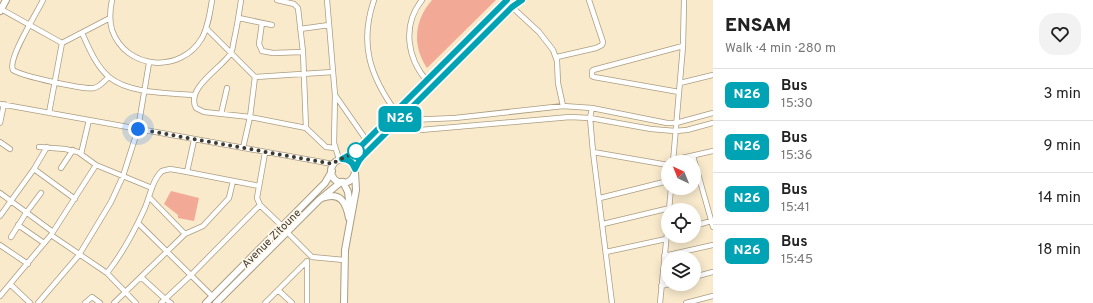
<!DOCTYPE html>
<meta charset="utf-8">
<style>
:root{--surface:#fff;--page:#f2f2f2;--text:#222;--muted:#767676;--line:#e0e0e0}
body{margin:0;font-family:Overpass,sans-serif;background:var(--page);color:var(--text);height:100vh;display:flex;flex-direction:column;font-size:15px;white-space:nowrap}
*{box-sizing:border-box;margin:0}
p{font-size:13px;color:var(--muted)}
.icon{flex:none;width:22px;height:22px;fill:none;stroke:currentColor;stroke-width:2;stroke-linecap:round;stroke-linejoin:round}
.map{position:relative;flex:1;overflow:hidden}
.details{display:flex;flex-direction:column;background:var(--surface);width:380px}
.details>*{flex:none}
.badge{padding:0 8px;border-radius:6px;font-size:14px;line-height:26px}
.needle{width:26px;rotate:317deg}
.tools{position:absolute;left:661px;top:155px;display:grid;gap:8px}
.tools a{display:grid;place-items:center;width:40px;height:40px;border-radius:50%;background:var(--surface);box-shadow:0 2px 10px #0003;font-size:20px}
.you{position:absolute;width:20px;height:20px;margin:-10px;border:3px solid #fff;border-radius:50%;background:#1a73e8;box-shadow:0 0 0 6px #1a73e833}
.map>.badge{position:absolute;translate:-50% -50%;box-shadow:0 0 0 2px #fff}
.round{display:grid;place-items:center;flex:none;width:42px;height:42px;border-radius:16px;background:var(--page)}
.summary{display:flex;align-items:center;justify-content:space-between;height:68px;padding:0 12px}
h1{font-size:19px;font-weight:800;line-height:30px}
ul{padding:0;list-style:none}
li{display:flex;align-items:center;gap:12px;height:52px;padding:0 12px;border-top:1px solid var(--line)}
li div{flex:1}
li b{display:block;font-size:15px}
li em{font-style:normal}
li .badge{min-width:44px;font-weight:700;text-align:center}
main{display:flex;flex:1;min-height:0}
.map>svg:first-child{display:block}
</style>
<main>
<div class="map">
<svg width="713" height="303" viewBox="0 0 713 303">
<rect width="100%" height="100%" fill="#f9eacc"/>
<!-- green -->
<path fill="#f2aa96" d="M432,0H496L427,68C412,45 414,21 432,0Z
M171,191L199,198L194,221L178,218V215L164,204Z"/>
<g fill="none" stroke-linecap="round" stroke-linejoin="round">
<defs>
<path id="street" d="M43,0C37,13 7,59 13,70C21,76 85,90 94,88C100,87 104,81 109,77
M112,0C110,10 109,20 112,30C126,70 181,74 202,38C208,27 210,13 212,0
M241,0C239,14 237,27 234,40C233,44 233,49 231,53C223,67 185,88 196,108L204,112L250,117L306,128L326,147L335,148
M277,0L294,4L298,8L303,52L306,128
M327,0L335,95L334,143L339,159
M374,0C359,44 370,76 396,112
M422,0C402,25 407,58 427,81
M512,7L539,32L553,50L557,61L558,83L563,106
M1,9L62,43
M239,18L272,25
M262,23L259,44L262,51L273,53L303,52
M206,28L255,77L333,72
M300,29L329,25
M82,33C89,48 96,66 109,77C129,94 170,93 195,95
M62,43L110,18
M557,57L596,48L602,45L603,42L589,0
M680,83L713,75
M679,92L594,77L592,76V71L593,70L683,46
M335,95L367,141
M0,104L333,164
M592,108L590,118L593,152L612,303
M49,113L62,43
M221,114L227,88
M400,119L409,120L455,118L563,106L592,108L667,123H676L713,113
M0,123L4,104
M388,130L409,131L570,117L590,118L651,129L675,131L687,130L713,123
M0,142L10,149
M39,147L65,149L78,152L96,165L152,188
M243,148L250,117L255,77
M593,152L668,165
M81,154L89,120
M693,156L713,227
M673,160L713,151
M673,162L683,46L684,0
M61,168L73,150
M34,169L75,199
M187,172L194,140
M0,193L53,232
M150,198L185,234
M600,198L668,181
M260,205L283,227
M669,210L671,188
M0,216L34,169L47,147
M138,223L213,297
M603,224L670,208
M18,225L44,243
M694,226L711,221
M287,232L312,257L344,260
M51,235L107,273L136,303
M11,237L26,213L41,193
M0,245L28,264
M606,252L666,239
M664,256L713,245
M307,261V303
M107,273C122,254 134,232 144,210C150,197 152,180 162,171L170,169L182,171L259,186
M141,277L165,299L171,303
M694,277L713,272
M11,285L30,303
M661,286L669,284
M278,290L292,303
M0,296L51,235L96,165
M38,303L79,255L111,202L123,176L138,129L149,63
M85,303L92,297L100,303
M114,303L185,234L203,226L229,198L233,181
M161,303L191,275L260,205L257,198L265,153
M265,303L306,262
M660,303L668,223
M686,303L713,296"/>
<path id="secondary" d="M0,11L6,0
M342,159L351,155L367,141L507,0
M331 171a12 12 0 1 1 24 0a12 12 0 1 1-24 0Z
M355,169L359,161L363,156L512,7L522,0
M343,182L348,192L350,209
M322,198C341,191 346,203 349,218
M206,303L325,183L332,171
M216,303L319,200L341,182
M344,303L345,250L356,190L355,172"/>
</defs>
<!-- street casing -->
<use href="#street" stroke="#ac9d81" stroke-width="6"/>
<!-- secondary casing -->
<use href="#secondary" stroke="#ac9d81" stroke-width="8"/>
<!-- street -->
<use href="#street" stroke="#fff" stroke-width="4.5"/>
<!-- secondary -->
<use href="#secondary" stroke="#fff" stroke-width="6"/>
</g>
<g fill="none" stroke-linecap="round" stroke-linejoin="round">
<defs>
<path id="line" d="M507,0L356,151L342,159C349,159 353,162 355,169L359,161L363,156L512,7L522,0"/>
</defs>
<!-- line casing -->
<use href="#line" stroke="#fff" stroke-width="9"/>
<!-- line -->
<use href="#line" stroke="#00a3b4" stroke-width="6"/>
<!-- walk -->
<path stroke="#403a2e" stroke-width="4" stroke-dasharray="0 7.2" d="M138,129L333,164C339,158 349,157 356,151"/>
</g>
<!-- markers -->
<circle fill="#fff" stroke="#00a3b4" stroke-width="2" cx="356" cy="151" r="8"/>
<g text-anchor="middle" stroke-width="3.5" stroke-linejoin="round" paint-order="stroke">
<!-- street labels -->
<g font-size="11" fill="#403a2e" stroke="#fef8ec">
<text transform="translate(271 238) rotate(-45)" y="4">Avenue Zitoune</text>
</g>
</g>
</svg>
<div class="tools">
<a><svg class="needle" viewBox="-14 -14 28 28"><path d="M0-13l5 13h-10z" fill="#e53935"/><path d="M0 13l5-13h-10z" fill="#767676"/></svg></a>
<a><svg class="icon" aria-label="locate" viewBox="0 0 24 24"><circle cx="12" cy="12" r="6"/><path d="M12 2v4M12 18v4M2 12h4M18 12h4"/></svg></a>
<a><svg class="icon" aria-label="layers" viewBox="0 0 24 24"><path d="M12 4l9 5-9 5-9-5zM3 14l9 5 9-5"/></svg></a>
</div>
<div class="you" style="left:138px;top:129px"></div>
<b class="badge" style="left:400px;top:119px;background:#00a3b4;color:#fff">N26</b>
</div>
<section class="details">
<div class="summary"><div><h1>ENSAM</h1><p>Walk · 4 min · 280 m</p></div><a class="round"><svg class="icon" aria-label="heart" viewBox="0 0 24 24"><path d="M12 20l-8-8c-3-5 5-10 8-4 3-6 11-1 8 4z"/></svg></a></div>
<ul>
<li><span class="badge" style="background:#00a3b4;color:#fff">N26</span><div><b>Bus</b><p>15:30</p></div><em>3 min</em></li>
<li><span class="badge" style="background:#00a3b4;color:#fff">N26</span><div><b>Bus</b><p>15:36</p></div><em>9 min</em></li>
<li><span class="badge" style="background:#00a3b4;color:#fff">N26</span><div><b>Bus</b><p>15:41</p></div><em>14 min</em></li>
<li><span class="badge" style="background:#00a3b4;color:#fff">N26</span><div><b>Bus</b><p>15:45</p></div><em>18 min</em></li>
</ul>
</section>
</main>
